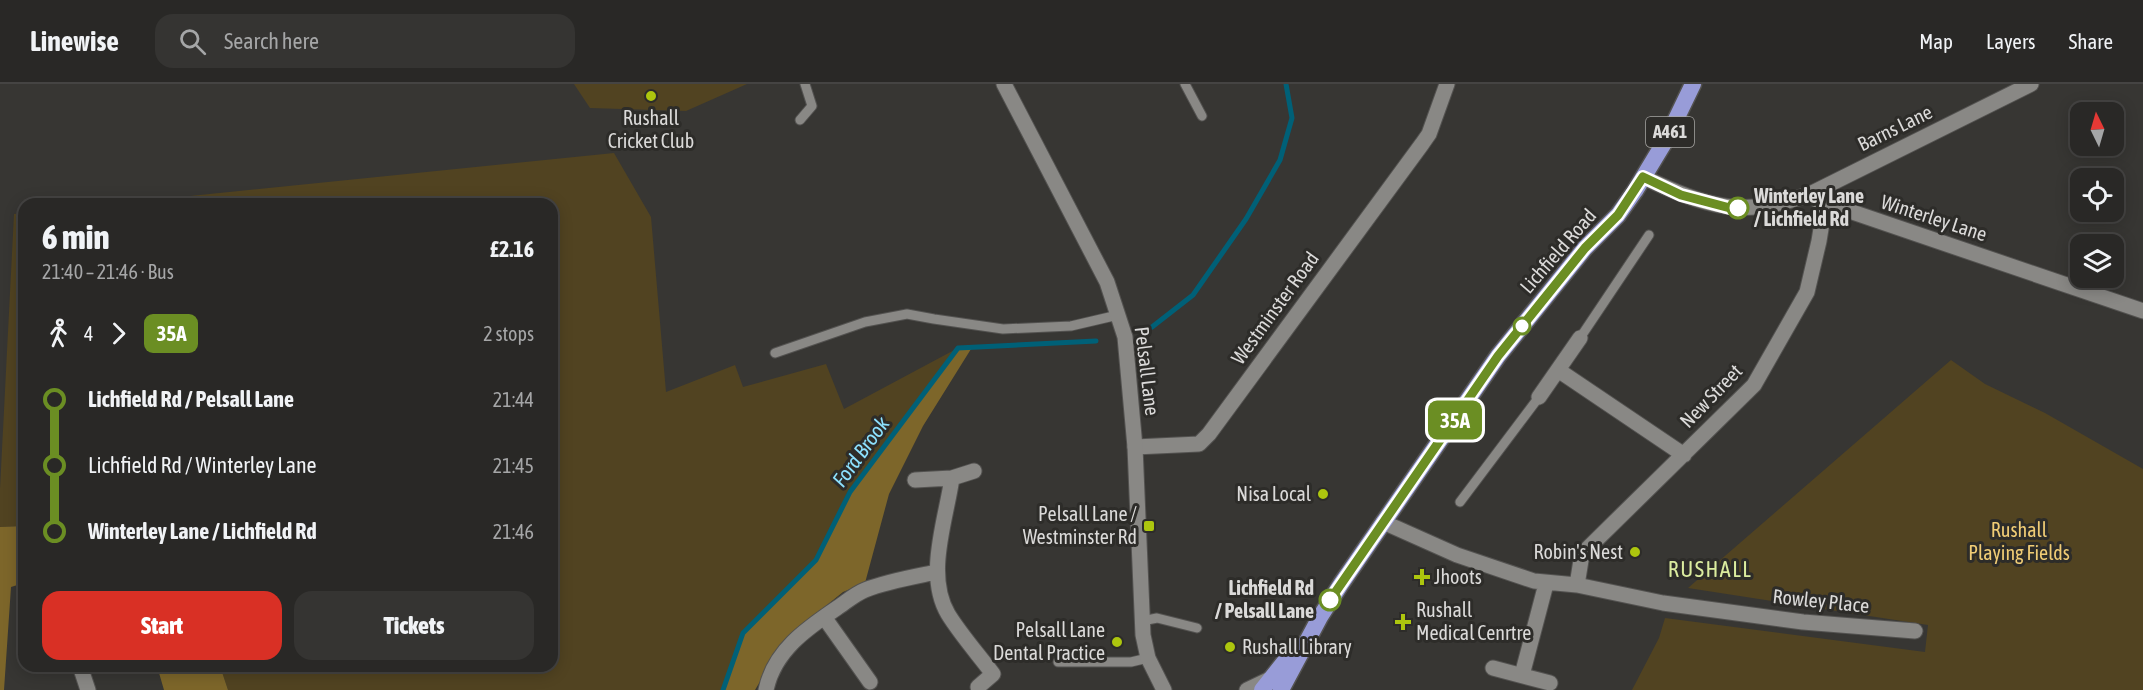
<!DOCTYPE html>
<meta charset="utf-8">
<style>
:root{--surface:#292826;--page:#353432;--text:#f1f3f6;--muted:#a5a6a7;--line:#454443;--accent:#d93025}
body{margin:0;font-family:"Asap Condensed",sans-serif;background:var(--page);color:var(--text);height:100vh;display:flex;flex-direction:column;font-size:22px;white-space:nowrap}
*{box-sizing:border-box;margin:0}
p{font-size:20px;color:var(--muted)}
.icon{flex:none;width:33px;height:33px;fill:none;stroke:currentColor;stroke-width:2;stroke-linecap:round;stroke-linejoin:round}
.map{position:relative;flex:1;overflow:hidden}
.panel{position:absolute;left:18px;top:114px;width:540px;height:474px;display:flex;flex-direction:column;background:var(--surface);border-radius:18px;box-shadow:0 3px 15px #0003,0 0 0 2px var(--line)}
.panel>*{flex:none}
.badge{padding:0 12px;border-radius:9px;font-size:21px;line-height:39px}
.needle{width:39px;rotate:355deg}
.fabs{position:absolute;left:2070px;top:18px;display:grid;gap:12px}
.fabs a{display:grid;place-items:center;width:54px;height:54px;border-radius:12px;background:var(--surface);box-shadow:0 3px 15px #0003,0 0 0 2px var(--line);font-size:30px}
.map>.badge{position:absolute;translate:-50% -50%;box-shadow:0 0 0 3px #fff}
.legs{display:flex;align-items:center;gap:9px;height:66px;padding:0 24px;font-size:20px}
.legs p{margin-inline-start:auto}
.headline{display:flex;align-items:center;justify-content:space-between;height:102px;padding:0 24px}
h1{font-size:33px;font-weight:800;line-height:45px}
.button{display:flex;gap:12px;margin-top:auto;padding:12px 24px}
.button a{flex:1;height:69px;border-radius:18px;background:var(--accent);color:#fff;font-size:24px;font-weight:800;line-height:69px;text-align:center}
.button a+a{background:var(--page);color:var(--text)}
ul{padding:0 24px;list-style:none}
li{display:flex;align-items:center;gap:21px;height:66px;font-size:22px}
li i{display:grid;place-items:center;width:9px;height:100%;margin:0 8px;background:currentColor}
li i::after{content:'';width:15px;height:15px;margin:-8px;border:4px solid;border-radius:50%;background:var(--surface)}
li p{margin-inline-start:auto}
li:first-child i{background:linear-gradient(#0000 50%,currentColor 0)}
li:last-child i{background:linear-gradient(currentColor 50%,#0000 0)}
header{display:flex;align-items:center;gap:36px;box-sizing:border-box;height:84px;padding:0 30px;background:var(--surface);border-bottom:2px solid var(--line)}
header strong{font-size:28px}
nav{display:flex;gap:33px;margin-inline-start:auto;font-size:21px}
.search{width:420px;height:54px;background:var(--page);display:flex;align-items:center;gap:15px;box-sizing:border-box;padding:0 21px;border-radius:18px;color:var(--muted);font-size:22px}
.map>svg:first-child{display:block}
</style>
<header>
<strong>Linewise</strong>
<div class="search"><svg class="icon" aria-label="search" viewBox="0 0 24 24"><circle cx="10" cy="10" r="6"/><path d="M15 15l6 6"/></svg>Search here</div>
<nav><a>Map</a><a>Layers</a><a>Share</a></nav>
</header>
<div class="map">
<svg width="2143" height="606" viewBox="0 0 2143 606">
<rect width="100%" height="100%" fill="#373633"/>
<!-- green -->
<path fill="#514321" d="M574,0H747L686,27L590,24Z
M614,69L651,133L666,308L735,281L743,303L826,280L844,325L958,264L847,409L816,476L743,549L723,606H228L220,582H552V120H112Z
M24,129V442L0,443V405L14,130Z
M1951,276L1985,300L2045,329L2143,385V606H1632L1659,554L1665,534L1925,568L1928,541L1688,504Z"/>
<!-- forest -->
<path fill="#7d662a" d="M958,264L971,265L923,342L889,410L865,499L843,508L785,555L755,606H723L743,549L816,477L850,408Z
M24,442V499L11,503L4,606H0V443Z
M157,582H220L228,606H164Z"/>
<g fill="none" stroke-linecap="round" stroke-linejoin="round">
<!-- stream -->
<path stroke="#006077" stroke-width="5" d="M1152,243L1193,211L1246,135L1280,76L1292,34L1286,0
M723,606L743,549L816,476L850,408L958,264L1096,257"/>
<defs>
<path id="service" d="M1185,0L1202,32
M800,36L812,22L805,0
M1580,254L1649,151
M775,269L865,238L907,230L934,235L1003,245L1071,242L1118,231
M1460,418L1539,313
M1142,537L1157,534L1197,544
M1058,578H1131L1148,574"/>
<path id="minor" d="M1643,93C1707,123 1742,135 1810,110L2031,0
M1817,116L2143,227
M1558,286L1684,371
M1539,313L1580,254
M1135,363L1199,360L1209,350L1422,60L1429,50L1447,0
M952,394C946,436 925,491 948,530C961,551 978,570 993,590L978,603
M915,396L952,394L974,387
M1383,438L1457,471L1534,497L1577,501L1663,519L1803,538L1915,547
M1577,501L1582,470L1754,301L1807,208L1819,157L1825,120
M824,533L870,598
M80,582L88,606
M1493,584L1550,599
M1522,591L1546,500
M766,606C774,567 806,545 837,524C846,518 855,510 865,506C888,497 913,493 937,488"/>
<path id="secondary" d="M1004,0L1107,198L1125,253L1135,363L1143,551L1148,574L1164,606
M1247,606L1270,595"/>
<path id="trunk" d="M1262,606L1293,567
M1281,606L1320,533L1341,500L1498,272L1585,164L1618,131L1635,107L1667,54L1693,0"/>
</defs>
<!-- service casing -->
<use href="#service" stroke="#535250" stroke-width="11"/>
<!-- minor casing -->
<use href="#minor" stroke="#535250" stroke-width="17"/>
<!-- secondary casing -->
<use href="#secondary" stroke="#535250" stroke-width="17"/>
<!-- trunk casing -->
<use href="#trunk" stroke="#535250" stroke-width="19"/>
<!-- service -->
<use href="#service" stroke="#898885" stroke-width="9"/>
<!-- minor -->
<use href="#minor" stroke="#898885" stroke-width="15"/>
<!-- secondary -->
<use href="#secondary" stroke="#898885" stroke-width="15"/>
<!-- trunk -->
<use href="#trunk" stroke="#989cd8" stroke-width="16"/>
</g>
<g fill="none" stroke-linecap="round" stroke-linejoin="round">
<defs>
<path id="line-1" d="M1330,516L1498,272L1585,164L1618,131L1643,93L1681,111L1730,124H1738"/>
</defs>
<!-- line-1 casing -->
<use href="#line-1" stroke="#fff" stroke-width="14"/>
<!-- line-1 -->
<use href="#line-1" stroke="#6b8e23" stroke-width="9"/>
</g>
<!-- markers -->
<g fill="#adc60e" stroke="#2d2c29" stroke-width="2">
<circle cx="651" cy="12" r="6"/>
<circle cx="1323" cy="410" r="6"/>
<rect x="1143" y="436" width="12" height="12" rx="3"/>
<circle cx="1635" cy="468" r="6"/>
<path d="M1419 484h6v6h6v6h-6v6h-6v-6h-6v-6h6z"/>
<path d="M1400 529h6v6h6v6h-6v6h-6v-6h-6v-6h6z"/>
<circle cx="1117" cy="558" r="6"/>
<circle cx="1230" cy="563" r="6"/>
</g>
<g fill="#fff" stroke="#6b8e23" stroke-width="3">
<circle cx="1738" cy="124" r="10"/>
<circle cx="1522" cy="242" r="8"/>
<circle cx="1330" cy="516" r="10"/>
</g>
<g text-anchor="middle" stroke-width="6" stroke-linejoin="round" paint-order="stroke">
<!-- shield labels -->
<rect fill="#2d2c29" stroke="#a7a6a4" stroke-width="1.5" x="1646" y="33" width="48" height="30" rx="4.5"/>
<g font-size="18" font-weight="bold" fill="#dbdad9">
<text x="1670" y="54">A461</text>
</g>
<!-- poi labels -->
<g font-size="20" fill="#dbdad9" stroke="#2d2c29" text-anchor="end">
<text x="651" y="41" text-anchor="middle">Rushall<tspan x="651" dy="23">Cricket Club</tspan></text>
<text x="1311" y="417">Nisa Local</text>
<text x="1137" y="437">Pelsall Lane /<tspan x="1137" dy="23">Westminster Rd</tspan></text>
<text x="1623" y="475">Robin's Nest</text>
<text x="1434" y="500" text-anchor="start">Jhoots</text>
<text x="1416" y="533" text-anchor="start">Rushall<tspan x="1416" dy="23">Medical Cenrtre</tspan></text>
<text x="1105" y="553">Pelsall Lane<tspan x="1105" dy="23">Dental Practice</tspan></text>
<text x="1242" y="570" text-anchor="start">Rushall Library</text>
</g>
<!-- street labels -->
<g font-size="20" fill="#dbdad9" stroke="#2d2c29">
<text transform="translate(1895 44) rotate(-26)" y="7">Barns Lane</text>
<text transform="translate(1934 134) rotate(18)" y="7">Winterley Lane</text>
<text transform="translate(1558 167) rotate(-49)" y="7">Lichfield Road</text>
<text transform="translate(1275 224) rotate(-54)" y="7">Westminster Road</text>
<text transform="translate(1147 287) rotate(83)" y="7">Pelsall Lane</text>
<text transform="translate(1711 312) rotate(-46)" y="7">New Street</text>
<text transform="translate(1821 517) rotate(6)" y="7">Rowley Place</text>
</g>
<!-- stop labels -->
<g font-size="20" font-weight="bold" fill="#dbdad9" stroke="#2d2c29" text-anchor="start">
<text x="1754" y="119">Winterley Lane<tspan x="1754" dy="23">/ Lichfield Rd</tspan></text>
<text x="1314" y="511" text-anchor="end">Lichfield Rd<tspan x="1314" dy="23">/ Pelsall Lane</tspan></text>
</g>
<!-- park labels -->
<g font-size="20" fill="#f0cc75" stroke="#2d2c29">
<text x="2019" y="453">Rushall<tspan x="2019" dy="23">Playing Fields</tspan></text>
</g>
<!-- water labels -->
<g font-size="21" font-style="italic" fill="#8de1fe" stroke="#2d2c29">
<text transform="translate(861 368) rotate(-54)" y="7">Ford Brook</text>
</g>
<!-- quarter labels -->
<g font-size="22" letter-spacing="1.5" fill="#dbec9f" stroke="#2d2c29">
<text x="1710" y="493">RUSHALL</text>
</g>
</g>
</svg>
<div class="fabs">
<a><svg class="needle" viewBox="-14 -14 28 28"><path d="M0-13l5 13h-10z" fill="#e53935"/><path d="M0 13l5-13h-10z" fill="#a5a6a7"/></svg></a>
<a><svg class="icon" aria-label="locate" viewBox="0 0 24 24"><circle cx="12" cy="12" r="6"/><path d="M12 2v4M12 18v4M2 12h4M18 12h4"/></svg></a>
<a><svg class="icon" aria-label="layers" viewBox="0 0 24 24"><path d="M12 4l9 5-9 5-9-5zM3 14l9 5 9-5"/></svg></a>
</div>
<b class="badge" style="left:1455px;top:336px;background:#6b8e23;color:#fff">35A</b>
<section class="panel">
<div class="headline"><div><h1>6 min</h1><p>21:40 – 21:46 · Bus</p></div><b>£2.16</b></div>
<div class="legs"><svg class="icon" aria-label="walk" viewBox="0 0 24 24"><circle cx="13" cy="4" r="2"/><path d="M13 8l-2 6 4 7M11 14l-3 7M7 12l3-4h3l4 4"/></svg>4<svg class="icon" aria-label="forward" viewBox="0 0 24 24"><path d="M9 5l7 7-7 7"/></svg><b class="badge" style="background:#6b8e23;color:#fff">35A</b><p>2 stops</p></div>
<ul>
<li><i style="color:#6b8e23"></i><b>Lichfield Rd / Pelsall Lane</b><p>21:44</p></li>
<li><i style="color:#6b8e23"></i><span>Lichfield Rd / Winterley Lane</span><p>21:45</p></li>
<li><i style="color:#6b8e23"></i><b>Winterley Lane / Lichfield Rd</b><p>21:46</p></li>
</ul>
<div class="button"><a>Start</a><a>Tickets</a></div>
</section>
</div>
